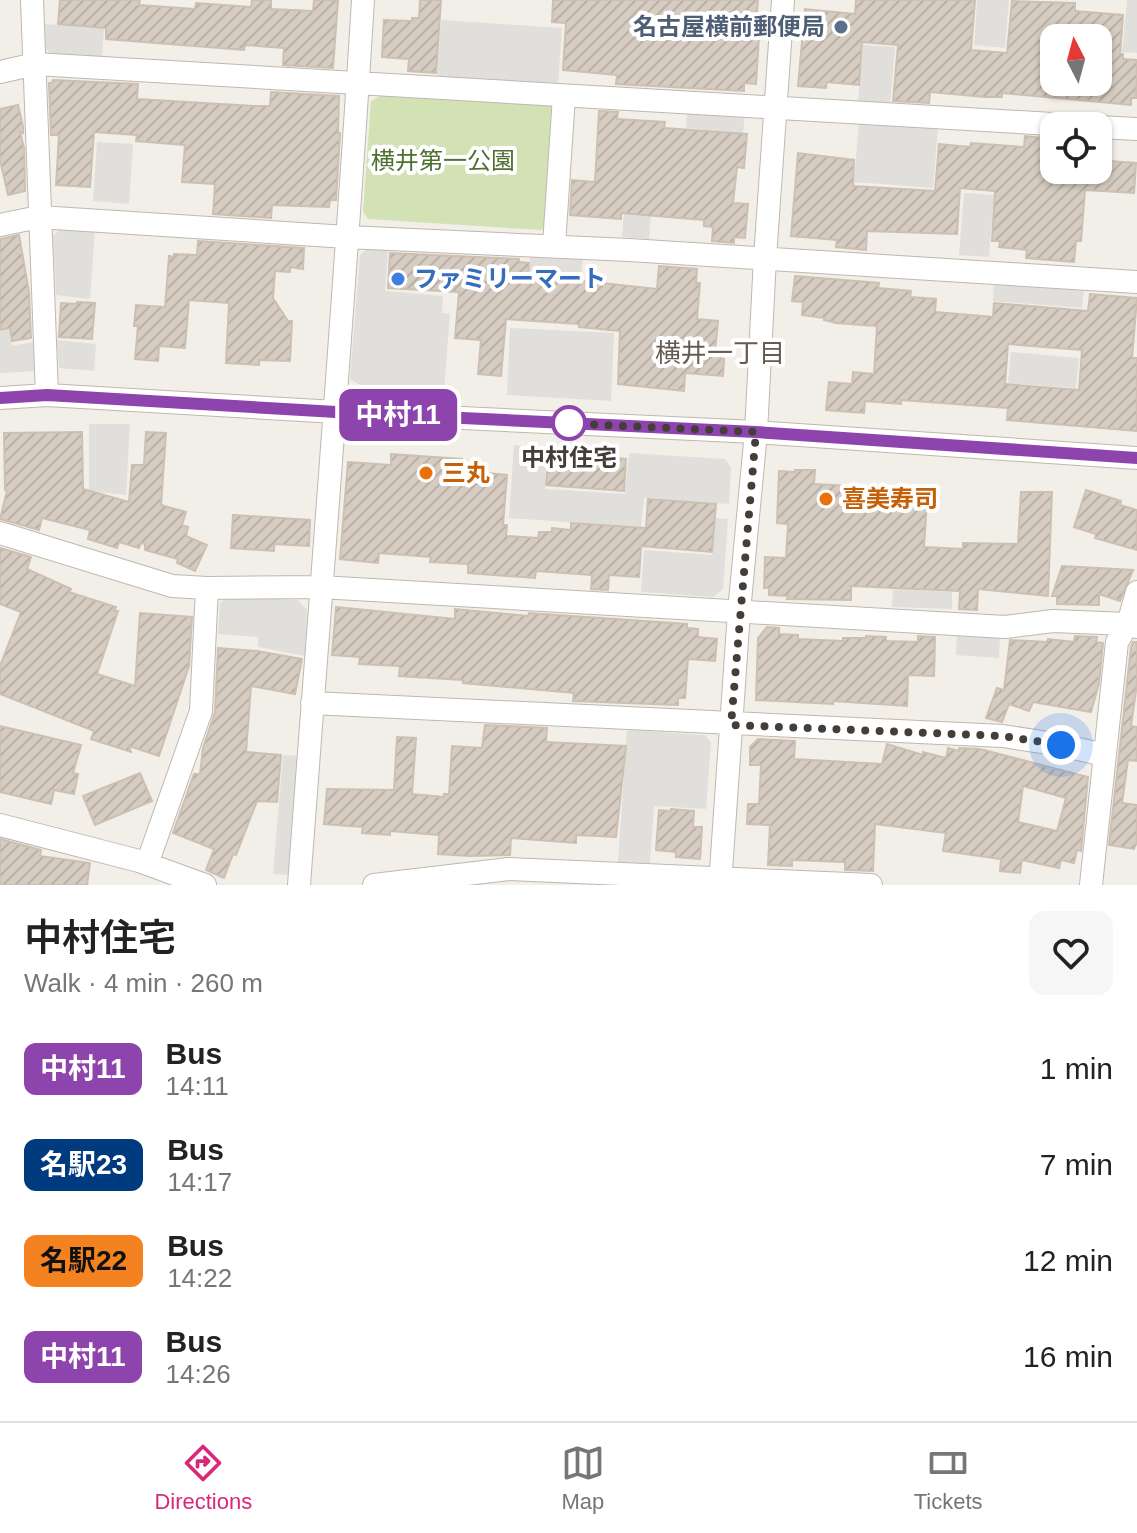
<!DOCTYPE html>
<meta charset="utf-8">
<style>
:root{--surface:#fff;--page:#f6f6f6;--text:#222;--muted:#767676;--line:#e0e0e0;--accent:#db2777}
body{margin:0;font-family:Helvetica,"Noto Sans JP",sans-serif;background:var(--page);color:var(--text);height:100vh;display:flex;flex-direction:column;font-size:30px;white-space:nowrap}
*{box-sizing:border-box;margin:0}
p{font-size:26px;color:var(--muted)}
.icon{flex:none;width:44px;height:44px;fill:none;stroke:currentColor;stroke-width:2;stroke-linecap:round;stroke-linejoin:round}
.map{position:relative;height:885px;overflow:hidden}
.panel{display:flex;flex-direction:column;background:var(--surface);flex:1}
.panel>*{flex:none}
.badge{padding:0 16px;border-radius:12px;font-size:28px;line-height:52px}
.needle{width:52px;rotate:354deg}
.fabs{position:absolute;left:1040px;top:24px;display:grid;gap:16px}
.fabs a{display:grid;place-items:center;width:72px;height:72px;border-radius:16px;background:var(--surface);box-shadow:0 2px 6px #0004;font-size:40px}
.you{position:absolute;width:40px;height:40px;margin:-20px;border:6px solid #fff;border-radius:50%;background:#1a73e8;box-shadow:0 0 0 12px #1a73e833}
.map>.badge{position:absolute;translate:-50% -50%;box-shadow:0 0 0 4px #fff}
.round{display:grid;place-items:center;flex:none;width:84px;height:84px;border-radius:16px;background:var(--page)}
.overview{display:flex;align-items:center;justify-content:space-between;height:136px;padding:0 24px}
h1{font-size:38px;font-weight:600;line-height:60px}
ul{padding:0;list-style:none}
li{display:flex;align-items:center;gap:24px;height:96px;padding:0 24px}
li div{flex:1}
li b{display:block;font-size:30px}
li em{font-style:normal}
li .badge{min-width:88px;font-weight:700;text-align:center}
.tab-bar{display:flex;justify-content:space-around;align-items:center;height:112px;border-top:2px solid var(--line);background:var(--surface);font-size:22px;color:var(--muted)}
.tab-bar a{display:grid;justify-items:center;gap:4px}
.tab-bar .on{color:var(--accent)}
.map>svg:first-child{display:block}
</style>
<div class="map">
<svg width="1137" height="885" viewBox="0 0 1137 885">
<defs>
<pattern id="building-hatch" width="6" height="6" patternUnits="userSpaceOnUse" patternTransform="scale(2)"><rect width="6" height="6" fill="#d6ccc2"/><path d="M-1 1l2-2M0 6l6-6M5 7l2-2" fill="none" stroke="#b9b0a7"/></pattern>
</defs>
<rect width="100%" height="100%" fill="#f2eee8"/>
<!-- green -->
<path fill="#d2e2b5" d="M382,95L549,104L556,110L548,224L541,230L368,219L363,212L371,101Z"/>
<!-- parking -->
<path fill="#e1dfdc" d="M977,0H1009L1005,48L974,45Z
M1127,0H1137V53L1122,52Z
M441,20L562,28L558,85L437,77Z
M43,24L104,28L102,58L51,55L44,46Z
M863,45L895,47L890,105L858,102Z
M687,111L745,116L743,133L686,128Z
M859,122L938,128L933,188L854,182Z
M97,142L133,144L129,204L93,201Z
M626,185L653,187L649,239L622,237Z
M964,193L994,195L989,257L959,255Z
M61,228L95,229L90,299L56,295L53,236Z
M368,248L388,249L385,291L443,296L442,313L450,314L444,390L360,385L350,379L360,255Z
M530,255L583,259L581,275H574L571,302L556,301L558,273L529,271Z
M994,282L1084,289L1082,308L993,301Z
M510,328L614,333L611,401L507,395Z
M9,330L12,346L37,341V371L0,373V331Z
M57,340L96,344L94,371L59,368Z
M1011,352L1079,358L1076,388L1008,383Z
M89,424H130L126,495L89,491Z
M514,445L547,448L545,489L625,494L629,453L725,459L731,468L729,504L644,498L641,527L509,518Z
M715,518L728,519L723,589L713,597L641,592L644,550L712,555Z
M893,589L952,592V609L892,607Z
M228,597L298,600L307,610L305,656L258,647V637L218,634L220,603Z
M957,636L1000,638L999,658L956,655Z
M627,730L705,735L711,742L706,809L654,806L650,864L618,862Z
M283,755L299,756L289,875L273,874Z"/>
<!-- building -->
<path fill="url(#building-hatch)" stroke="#cdc0b3" stroke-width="2" fill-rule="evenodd" d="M60,0H140L139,5L195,9L196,3L251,7L252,0H271V9L313,11L314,0H338L333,68L283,65L284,48L245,45L244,50L106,39V28L58,24Z
M420,0H441L436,73L408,71L409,59L382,57L384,20L412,21V18H419Z
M553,0H758L755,37H759L756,84L744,83V91L616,84L617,75L563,70L566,23L552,22Z
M856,0H975L971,50L1007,53L1012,1L1075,3V11L1123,15L1120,54H1123V59L1137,60L1136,98H1131V105L1002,93V97H985L930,92L929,103L893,101L898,45L862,42L859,85L827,82L826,88L798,86L805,9L855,14ZM1054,38H1098V82H1054Z
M53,80L138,84L137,99L254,106H270L271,92L339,96L338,133H340L336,200H330L329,207L272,205L271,218L213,214L215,184L182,182L185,145L136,141L137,135L94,132L90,187L56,185L59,135H51L49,83H52Z
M18,105L23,126V133L20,132L24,148L25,191L8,195L0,160V109Z
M599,111L618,112L617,119L665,122L664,128L747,134L744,168L737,167L733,203L748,204L745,238L734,237V243L712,241L713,227L704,226V220L621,213V219L570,215L572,180L595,182Z
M1025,136L1053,139L1051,170H1098V160L1136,163L1134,193L1085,190L1081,241H1076L1074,262L1026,258L1027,250L999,247L1000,241H992L995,191L960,188L957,234L867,231L866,250L836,247L837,240L791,236L798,153L854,160L853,186L935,191L939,144L970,147L971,143L1024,147Z
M19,235L29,292L31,338L12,341L10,328L0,330V239Z
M198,241L304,248L303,269L290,267V272L275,271L273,298L288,321H292L290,361L259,360V365L226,363L229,303L189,300L185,348L159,346L158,361L135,359L138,326H134L136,305L165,307L169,256L174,257V254L197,255Z
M390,253L519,259V262L529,263L528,275L657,289L659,266L697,269L696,283H700L697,319L718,321L715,352H722L721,359H724L723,376L685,373L684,391L618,384L620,331L579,327V324L506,319L501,376L478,374L481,340L455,338L459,292L388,288Z
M795,276L879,283L878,288L911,291L910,297L936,299L935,312L993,317L994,303L1088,311L1090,294L1137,298L1132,358H1137V431L1007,420L1008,408L901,400V404L865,401L864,413L826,410L829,382L852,384L853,372L874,374L877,326L836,323L824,320V318L802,315L803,302L792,301ZM1008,344L1082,350L1079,390L1005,384Z
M77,302L95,303L92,339L59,337L61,303L77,304Z
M82,432L83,489L129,502L132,465H144L146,432L166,433L161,505L186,512L182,525L188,527L186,536L207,545L195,571L177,563L178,559L145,550V544L141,543L139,548L119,542L117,548L88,539L90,530L42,518L39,530L0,519L7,491L5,490L4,433Z
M549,452L626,459L624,491L546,485Z
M391,454L462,459V465H466L465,471L507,475L503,525H507L506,536L538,538L539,532H552V528L571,530V523L646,528L648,499L716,504L712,552L641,546L639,577L609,575L608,590L591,589L592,575L536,571L535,578L468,573V564L430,562L431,557L379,553L378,563L340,559L348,462L391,465Z
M795,470H815L814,484L893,488V500L927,501L924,547L963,549V543L1018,544L1021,492H1052L1048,596L978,589L977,610L959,609L960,591L851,586V600L787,599L789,596L769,595V588H764L765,557L786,558L788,524L777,523L779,471L795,472Z
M1086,490L1121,501L1120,505L1137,510V550L1095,538L1096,534L1074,527Z
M233,515L310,520L309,546L274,544V551L231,548Z
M0,548L31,557L27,569L71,589L69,592L116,607L114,611H118L97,674L135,686L140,613L192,617L189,666L159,756L129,746L131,752L91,739L94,731L0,694V666L21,612L0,604Z
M1062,566L1133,570L1120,601L1099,594V605L1057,604V596H1052Z
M336,607L455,619V609L528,616L529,613L687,624V628L698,629V637L717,639L715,661L688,659L685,698H678V705L573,701L574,693L463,683V680L399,676L400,666L359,664L360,657L332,655Z
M767,627L779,628V634L798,635V639L843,641V638H866V636L886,637V641L918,642V636L935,637L934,676L908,675L907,706L833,701V704L756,700L758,638Z
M1075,636L1097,637L1096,642L1103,643L1099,683L1091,712L1033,702L1029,711L1009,704L1002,722L986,718L997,688L1004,690L1010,640L1047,642L1048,639L1074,642Z
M1133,642H1137V684L1131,726L1137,727V761L1128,760L1122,803L1137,805V842L1134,849L1109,845L1131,647Z
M218,648L257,651L302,659L295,694L251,686L246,752L281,755L277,802L257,801L236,855L233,854L224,878L206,870L214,849L173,833L194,774H200L203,748L215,712Z
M485,725L547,728L546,742L626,746L616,837L576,835V843L511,838L510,855L470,856L438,854L439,835L390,831V835L362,833L363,827L324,824L327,789L394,790L397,737L416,738L412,794L444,797V794H449L452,746L482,748Z
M0,726L81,745L73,773L78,774L74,794L54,790L51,804L0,792Z
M758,739L795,741L794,759L882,764L887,744L923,755V752L946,758L948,748L959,751V748L980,749L1088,777L1081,851L1077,850L1074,863L1061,860L1059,868L1022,860L1020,873L1000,871L1001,859L943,851L946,833L875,824L873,871L845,870V862L792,860V866L768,865L770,825L747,824L748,804H759L761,765H750V747ZM1023,786L1066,798L1057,831L1018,822Z
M140,773L152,801L95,825L83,796Z
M671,809L694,811L693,827H702L700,859L676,857V852L656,850L659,810L671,811Z
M0,839L41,850L40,856L90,863L87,885H0Z"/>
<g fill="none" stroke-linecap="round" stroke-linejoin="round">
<defs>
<path id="minor" d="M32,0L47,395
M0,72L35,64L1086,126
M1098,127L1137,129
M0,225L39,217L347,237L629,250L1137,282
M554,245L564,96
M0,398L47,395L336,412L756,432L1137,458
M0,533L172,586L207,588L320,587L1005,627L1053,621L1128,624L1137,627
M312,703L1003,736L1061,745L1104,755
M0,825L139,861L205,885
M147,864L201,711L207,588
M299,885C321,590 345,295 363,0
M374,885L509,869L871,885
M720,885L739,612L756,432L765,258L783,0
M1091,885L1117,642L1128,624L1137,592"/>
</defs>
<!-- minor casing -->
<use href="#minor" stroke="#c0b8af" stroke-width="24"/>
<!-- minor -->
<use href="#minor" stroke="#fff" stroke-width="22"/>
</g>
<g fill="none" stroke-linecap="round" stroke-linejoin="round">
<defs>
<path id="line" d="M0,398L47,395L336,412L756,432L1137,458"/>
</defs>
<!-- line casing -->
<use href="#line" stroke="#fff" stroke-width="18"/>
<!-- line -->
<use href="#line" stroke="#8e44ad" stroke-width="12"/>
<!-- walk -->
<path stroke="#453e38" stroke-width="8" stroke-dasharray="0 14.4" d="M569,423H560L756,432L731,725L1003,736L1061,745"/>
</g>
<!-- markers -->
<circle fill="#5c6f8a" stroke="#fff" stroke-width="3" cx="841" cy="27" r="8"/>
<circle fill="#3f7fe0" stroke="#fff" stroke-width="3" cx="398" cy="279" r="8"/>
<circle fill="#fff" stroke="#8e44ad" stroke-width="4" cx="569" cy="423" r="16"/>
<g fill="#e8710a" stroke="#fff" stroke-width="3">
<circle cx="426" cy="473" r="8"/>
<circle cx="826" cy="499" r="8"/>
</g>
<g text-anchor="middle" stroke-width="8" stroke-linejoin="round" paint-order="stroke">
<!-- service labels -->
<g font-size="24" font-weight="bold" fill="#4e5e75" stroke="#fff" text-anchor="end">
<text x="825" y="35">名古屋横前郵便局</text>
</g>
<!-- park labels -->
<g font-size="24" fill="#4f7031" stroke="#fff">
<text x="443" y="169">横井第一公園</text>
</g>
<!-- shop labels -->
<g font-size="24" font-weight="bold" fill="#366cbe" stroke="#fff" text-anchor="start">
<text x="414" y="287">ファミリーマート</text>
</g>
<!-- stop labels -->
<g font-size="24" font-weight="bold" fill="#453e38" stroke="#fff">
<text x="569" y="466">中村住宅</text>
</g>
<!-- food labels -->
<g font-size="24" font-weight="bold" fill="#c56008" stroke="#fff" text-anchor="start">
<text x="442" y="481">三丸</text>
<text x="842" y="507">喜美寿司</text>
</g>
<!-- neighbourhood labels -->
<g font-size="26" fill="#665b50" stroke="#fff">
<text x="720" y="362">横井一丁目</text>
</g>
</g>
</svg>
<div class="fabs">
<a><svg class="needle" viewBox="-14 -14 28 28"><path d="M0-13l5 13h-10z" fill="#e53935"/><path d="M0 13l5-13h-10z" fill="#767676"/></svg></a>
<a><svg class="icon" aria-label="locate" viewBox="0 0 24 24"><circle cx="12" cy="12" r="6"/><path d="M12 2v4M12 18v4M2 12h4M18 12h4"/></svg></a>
</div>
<div class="you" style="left:1061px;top:745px"></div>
<b class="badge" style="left:398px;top:415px;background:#8e44ad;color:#fff">中村11</b>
</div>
<section class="panel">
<div class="overview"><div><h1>中村住宅</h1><p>Walk · 4 min · 260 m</p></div><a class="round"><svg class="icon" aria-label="heart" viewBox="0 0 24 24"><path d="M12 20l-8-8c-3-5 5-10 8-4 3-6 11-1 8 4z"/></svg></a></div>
<ul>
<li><span class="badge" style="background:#8e44ad;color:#fff">中村11</span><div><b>Bus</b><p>14:11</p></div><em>1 min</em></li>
<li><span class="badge" style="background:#003b80;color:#fff">名駅23</span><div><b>Bus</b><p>14:17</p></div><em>7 min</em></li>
<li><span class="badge" style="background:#f58220;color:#111">名駅22</span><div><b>Bus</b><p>14:22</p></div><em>12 min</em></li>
<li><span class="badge" style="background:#8e44ad;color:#fff">中村11</span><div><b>Bus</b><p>14:26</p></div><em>16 min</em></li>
</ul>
</section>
<nav class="tab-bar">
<a class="on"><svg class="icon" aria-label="directions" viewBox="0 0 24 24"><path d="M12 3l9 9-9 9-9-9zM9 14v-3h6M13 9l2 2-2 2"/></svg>Directions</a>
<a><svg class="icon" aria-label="map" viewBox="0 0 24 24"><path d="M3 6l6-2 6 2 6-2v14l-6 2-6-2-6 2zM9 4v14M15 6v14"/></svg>Map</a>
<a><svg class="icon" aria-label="tickets" viewBox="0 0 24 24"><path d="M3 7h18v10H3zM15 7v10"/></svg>Tickets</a>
</nav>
